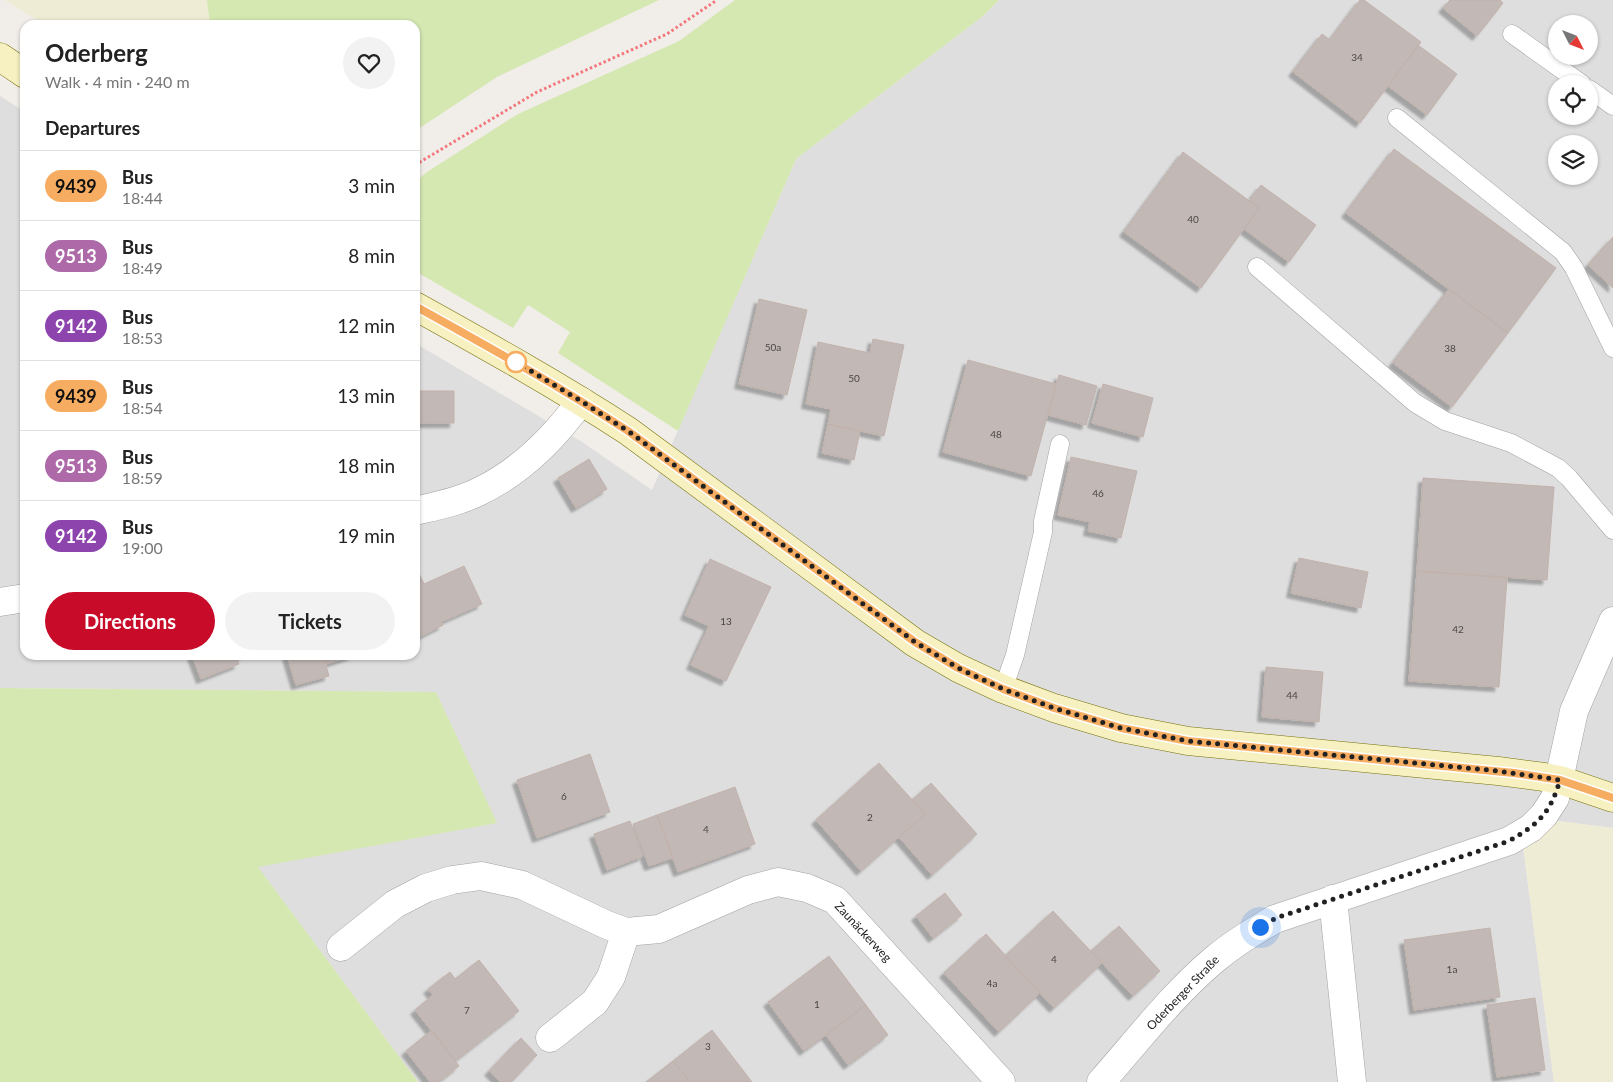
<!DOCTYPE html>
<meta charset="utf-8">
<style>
:root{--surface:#fff;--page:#f2f2f2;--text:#222;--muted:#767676;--line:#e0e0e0;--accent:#c70b28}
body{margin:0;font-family:Lato,sans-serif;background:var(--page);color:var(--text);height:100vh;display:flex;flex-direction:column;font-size:19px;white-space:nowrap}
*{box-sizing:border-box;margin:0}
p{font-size:16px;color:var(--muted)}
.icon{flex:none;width:28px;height:28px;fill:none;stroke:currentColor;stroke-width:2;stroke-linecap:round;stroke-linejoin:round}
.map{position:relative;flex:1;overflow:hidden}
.drawer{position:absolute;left:20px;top:20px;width:400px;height:640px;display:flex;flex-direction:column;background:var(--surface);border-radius:15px;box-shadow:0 1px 4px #0004}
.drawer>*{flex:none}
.badge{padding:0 10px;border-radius:16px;font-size:18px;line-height:32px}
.needle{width:32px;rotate:132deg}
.buttons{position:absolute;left:1548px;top:15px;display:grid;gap:10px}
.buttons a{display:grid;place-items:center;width:50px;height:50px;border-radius:50%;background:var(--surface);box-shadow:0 1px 4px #0004;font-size:25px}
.you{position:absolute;width:25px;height:25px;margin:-12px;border:4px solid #fff;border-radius:50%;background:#1a73e8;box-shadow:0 0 0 8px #1a73e833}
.map>.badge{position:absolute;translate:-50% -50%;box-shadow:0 0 0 2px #fff}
h2{padding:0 25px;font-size:19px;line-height:45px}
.round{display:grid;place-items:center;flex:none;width:52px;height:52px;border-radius:26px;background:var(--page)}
.head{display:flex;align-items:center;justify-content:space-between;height:85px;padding:0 25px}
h1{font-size:24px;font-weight:700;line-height:38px}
.action{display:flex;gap:10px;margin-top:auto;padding:10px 25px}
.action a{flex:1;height:58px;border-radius:30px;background:var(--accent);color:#fff;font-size:20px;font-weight:700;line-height:58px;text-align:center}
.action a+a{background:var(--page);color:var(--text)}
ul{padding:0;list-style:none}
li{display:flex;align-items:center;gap:15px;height:70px;padding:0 25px;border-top:1px solid var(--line)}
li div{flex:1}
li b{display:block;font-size:19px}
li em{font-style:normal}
li .badge{min-width:55px;font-weight:700;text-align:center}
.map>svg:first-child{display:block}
</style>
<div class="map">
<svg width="1613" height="1082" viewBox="0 0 1613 1082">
<defs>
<filter id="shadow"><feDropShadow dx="-4.5" dy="4.5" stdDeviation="1" flood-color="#0004"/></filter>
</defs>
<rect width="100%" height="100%" fill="#f1ede9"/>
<!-- residential -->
<path fill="#dfdede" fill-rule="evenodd" d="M999,0H1613V828L1558,821L1522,839L1554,1082H418L257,866L496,823L436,692L0,688V96L25,112V655H415V343L579,440L652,490L796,159L983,16ZM1556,24H1589V56H1556ZM1556,84H1589V116H1556ZM1556,144H1589V176H1556Z"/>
<!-- farmland -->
<path fill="#eeecd5" d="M5,0H207L210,25H45Z
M1558,821L1613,828V1082H1554L1522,839Z"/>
<!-- grass -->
<path fill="#d5e8b2" d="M207,0H659L497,77L415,131V25H210Z
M735,0H999L983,16L796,159L678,431L558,353L570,332L528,305L513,328L415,271V182L427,172L518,114L679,41Z
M0,688L436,692L497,823L258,867L418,1082H0Z"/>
<!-- building -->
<path fill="#c2b8b5" stroke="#c2b2ab" filter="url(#shadow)" d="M1360,0H1364L1421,42L1360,123L1293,72L1322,34L1330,40Z
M1450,0H1500L1503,3L1477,36L1443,8Z
M1418,45L1457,74L1427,115L1388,86Z
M1394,149L1556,268L1508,333L1346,213Z
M1183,152L1259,208L1201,288L1124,232Z
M1261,185L1316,225L1289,262L1244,229L1259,208L1249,201Z
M1613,237V288L1588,265Z
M1449,289L1508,333L1452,407L1393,363Z
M759,299L807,310L787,395L739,384Z
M873,339L904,345L884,436L828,424L831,409L806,404L818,342L870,353Z
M968,360L1056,384L1031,476L943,452Z
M1059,375L1097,386L1086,425L1048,415Z
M1103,384L1153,398L1143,437L1092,423Z
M415,391H418V471H415Z
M418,391H454V423H418Z
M828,424L860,431L854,460L822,453Z
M1071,457L1137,471L1121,538L1088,531L1090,522L1058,515Z
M589,459L607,489L576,508L558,478Z
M1423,478L1554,487L1547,580L1417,571Z
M1299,558L1368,572L1361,608L1291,593Z
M710,559L771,587L726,681L691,665L709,626L685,615Z
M415,565L424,584L464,566L482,604L441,622L443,625L415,639Z
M1417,571L1507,578L1499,687L1409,681Z
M192,655H245L236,658L239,664L201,679Z
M287,655H323L329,676L296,685Z
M323,655H354L326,664Z
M1266,667L1323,672L1319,722L1262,717Z
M590,754L610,812L537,838L517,780Z
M879,763L925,814L861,871L816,820Z
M931,783L977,834L932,875L899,837L925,814L912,800Z
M735,787L755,844L678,872L657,815Z
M657,815L673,858L649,866L633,824Z
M630,821L643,856L607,870L594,834Z
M945,893L962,915L933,938L916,916Z
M1053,911L1102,963L1054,1008L1005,956Z
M1119,926L1160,971L1133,996L1091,951Z
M1490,928L1500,997L1414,1010L1404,940Z
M986,934L1040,993L999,1032L944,973Z
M829,956L866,1005L804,1051L768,1002Z
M479,960L519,1011L455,1061L415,1010L433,995L428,989L450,972L455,979Z
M1535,998L1545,1070L1497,1077L1487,1005Z
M866,1005L888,1035L848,1065L826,1035Z
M432,1030L459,1066L439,1082H430L406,1051Z
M712,1030L752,1082H690L673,1061Z
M521,1038L537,1055L511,1082H500L489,1071Z
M673,1061L690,1082H646Z"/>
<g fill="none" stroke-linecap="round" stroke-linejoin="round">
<defs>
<path id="service" d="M1512,34L1582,84
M1589,89L1613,106
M1397,118L1563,252L1574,268L1613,348
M1257,267L1415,403L1445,421L1511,443L1558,468L1569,478L1613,530
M1003,689L1015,655L1043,532V521L1060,444"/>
<path id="minor" d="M415,511C436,506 458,502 478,492C521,472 554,438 581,401
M0,602L25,598
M1333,899L1352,1082
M341,947L395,904L426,888L452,880L481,876L522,885L607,925L626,932L659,929L748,890L778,882L807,888L835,900L1001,1082
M550,1038L595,1002L611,977L626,932
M1101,1082C1138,1040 1173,994 1215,959C1234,943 1254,931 1275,919L1509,841L1531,828L1544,815L1555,798L1574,711L1613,621"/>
<path id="secondary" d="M0,57L25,74
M415,306C487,346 559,386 628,431L915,643L958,668L1003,689L1054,708L1121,728L1188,741L1498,771L1544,777L1560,780L1613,798"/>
</defs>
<!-- service casing -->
<use href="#service" stroke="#a2a2a2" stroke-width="19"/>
<!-- minor casing -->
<use href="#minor" stroke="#a2a2a2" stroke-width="29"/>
<!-- secondary casing -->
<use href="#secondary" stroke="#75710b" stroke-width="29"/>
<!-- path -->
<path stroke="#f3787e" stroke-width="3" stroke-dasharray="2.5 2.5" stroke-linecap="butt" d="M415,165L537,92L667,34L717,0"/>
<!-- service -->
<use href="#service" stroke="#fff" stroke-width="18"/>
<!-- minor -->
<use href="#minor" stroke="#fff" stroke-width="28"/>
<!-- secondary -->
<use href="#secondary" stroke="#f7f1c1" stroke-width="28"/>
</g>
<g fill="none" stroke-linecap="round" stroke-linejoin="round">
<defs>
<path id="line" d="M415,306C487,346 559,386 628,431L915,642L958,668L1003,689L1054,708L1121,728L1188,741L1514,773L1560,780L1613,798"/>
</defs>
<!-- line casing -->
<use href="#line" stroke="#fff" stroke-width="11"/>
<!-- line -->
<use href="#line" stroke="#f7ad61" stroke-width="8"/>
<!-- walk -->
<path stroke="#212121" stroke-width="5" stroke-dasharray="0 9" d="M516,362L581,401L628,431L915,642L958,668L1003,689L1054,708L1121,728L1188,741L1498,771L1560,780C1550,814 1538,824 1509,841L1276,918L1260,927"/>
</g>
<!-- markers -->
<circle fill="#fff" stroke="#f7ad61" stroke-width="2.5" cx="516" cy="362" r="10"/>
<g text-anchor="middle" stroke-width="4" stroke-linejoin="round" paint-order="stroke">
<!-- number labels -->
<g font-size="10" fill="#494746">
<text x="1357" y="61">34</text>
<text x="1193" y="223">40</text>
<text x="773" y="351">50a</text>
<text x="1450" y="352">38</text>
<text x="854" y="382">50</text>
<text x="996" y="438">48</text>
<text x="1098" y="497">46</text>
<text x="726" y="625">13</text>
<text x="1458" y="633">42</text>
<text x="1292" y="699">44</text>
<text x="564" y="800">6</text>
<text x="870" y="821">2</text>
<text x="706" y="833">4</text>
<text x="1054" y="963">4</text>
<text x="1452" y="973">1a</text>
<text x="992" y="987">4a</text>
<text x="817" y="1008">1</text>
<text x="467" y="1014">7</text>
<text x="708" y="1050">3</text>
</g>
<!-- street labels -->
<g font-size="12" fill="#212121" stroke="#fff">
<text transform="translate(863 932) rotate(47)" y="4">Zaunäckerweg</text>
<text transform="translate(1183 993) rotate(-46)" y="4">Oderberger Straße</text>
</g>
</g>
</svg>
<div class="buttons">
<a><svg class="needle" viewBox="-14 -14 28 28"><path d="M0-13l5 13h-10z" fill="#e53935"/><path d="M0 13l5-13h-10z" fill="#767676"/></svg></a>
<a><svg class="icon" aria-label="locate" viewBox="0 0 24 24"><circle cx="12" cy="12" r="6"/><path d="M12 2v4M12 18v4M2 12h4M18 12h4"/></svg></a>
<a><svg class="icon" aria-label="layers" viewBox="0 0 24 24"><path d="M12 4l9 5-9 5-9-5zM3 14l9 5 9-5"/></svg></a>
</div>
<div class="you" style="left:1260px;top:927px"></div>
<section class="drawer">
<div class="head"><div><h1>Oderberg</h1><p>Walk · 4 min · 240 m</p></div><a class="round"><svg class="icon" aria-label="heart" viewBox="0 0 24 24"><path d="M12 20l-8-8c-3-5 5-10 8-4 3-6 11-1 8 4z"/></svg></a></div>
<h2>Departures</h2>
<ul>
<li><span class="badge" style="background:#f7ad61;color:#111">9439</span><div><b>Bus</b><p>18:44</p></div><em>3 min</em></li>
<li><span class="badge" style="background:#ad69a8;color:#fff">9513</span><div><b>Bus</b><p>18:49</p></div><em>8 min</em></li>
<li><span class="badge" style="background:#8e44ad;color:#fff">9142</span><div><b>Bus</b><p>18:53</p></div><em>12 min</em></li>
<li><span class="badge" style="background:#f7ad61;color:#111">9439</span><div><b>Bus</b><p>18:54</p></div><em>13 min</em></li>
<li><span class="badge" style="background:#ad69a8;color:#fff">9513</span><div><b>Bus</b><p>18:59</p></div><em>18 min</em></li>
<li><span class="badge" style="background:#8e44ad;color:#fff">9142</span><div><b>Bus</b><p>19:00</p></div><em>19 min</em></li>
</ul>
<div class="action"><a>Directions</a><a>Tickets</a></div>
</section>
</div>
